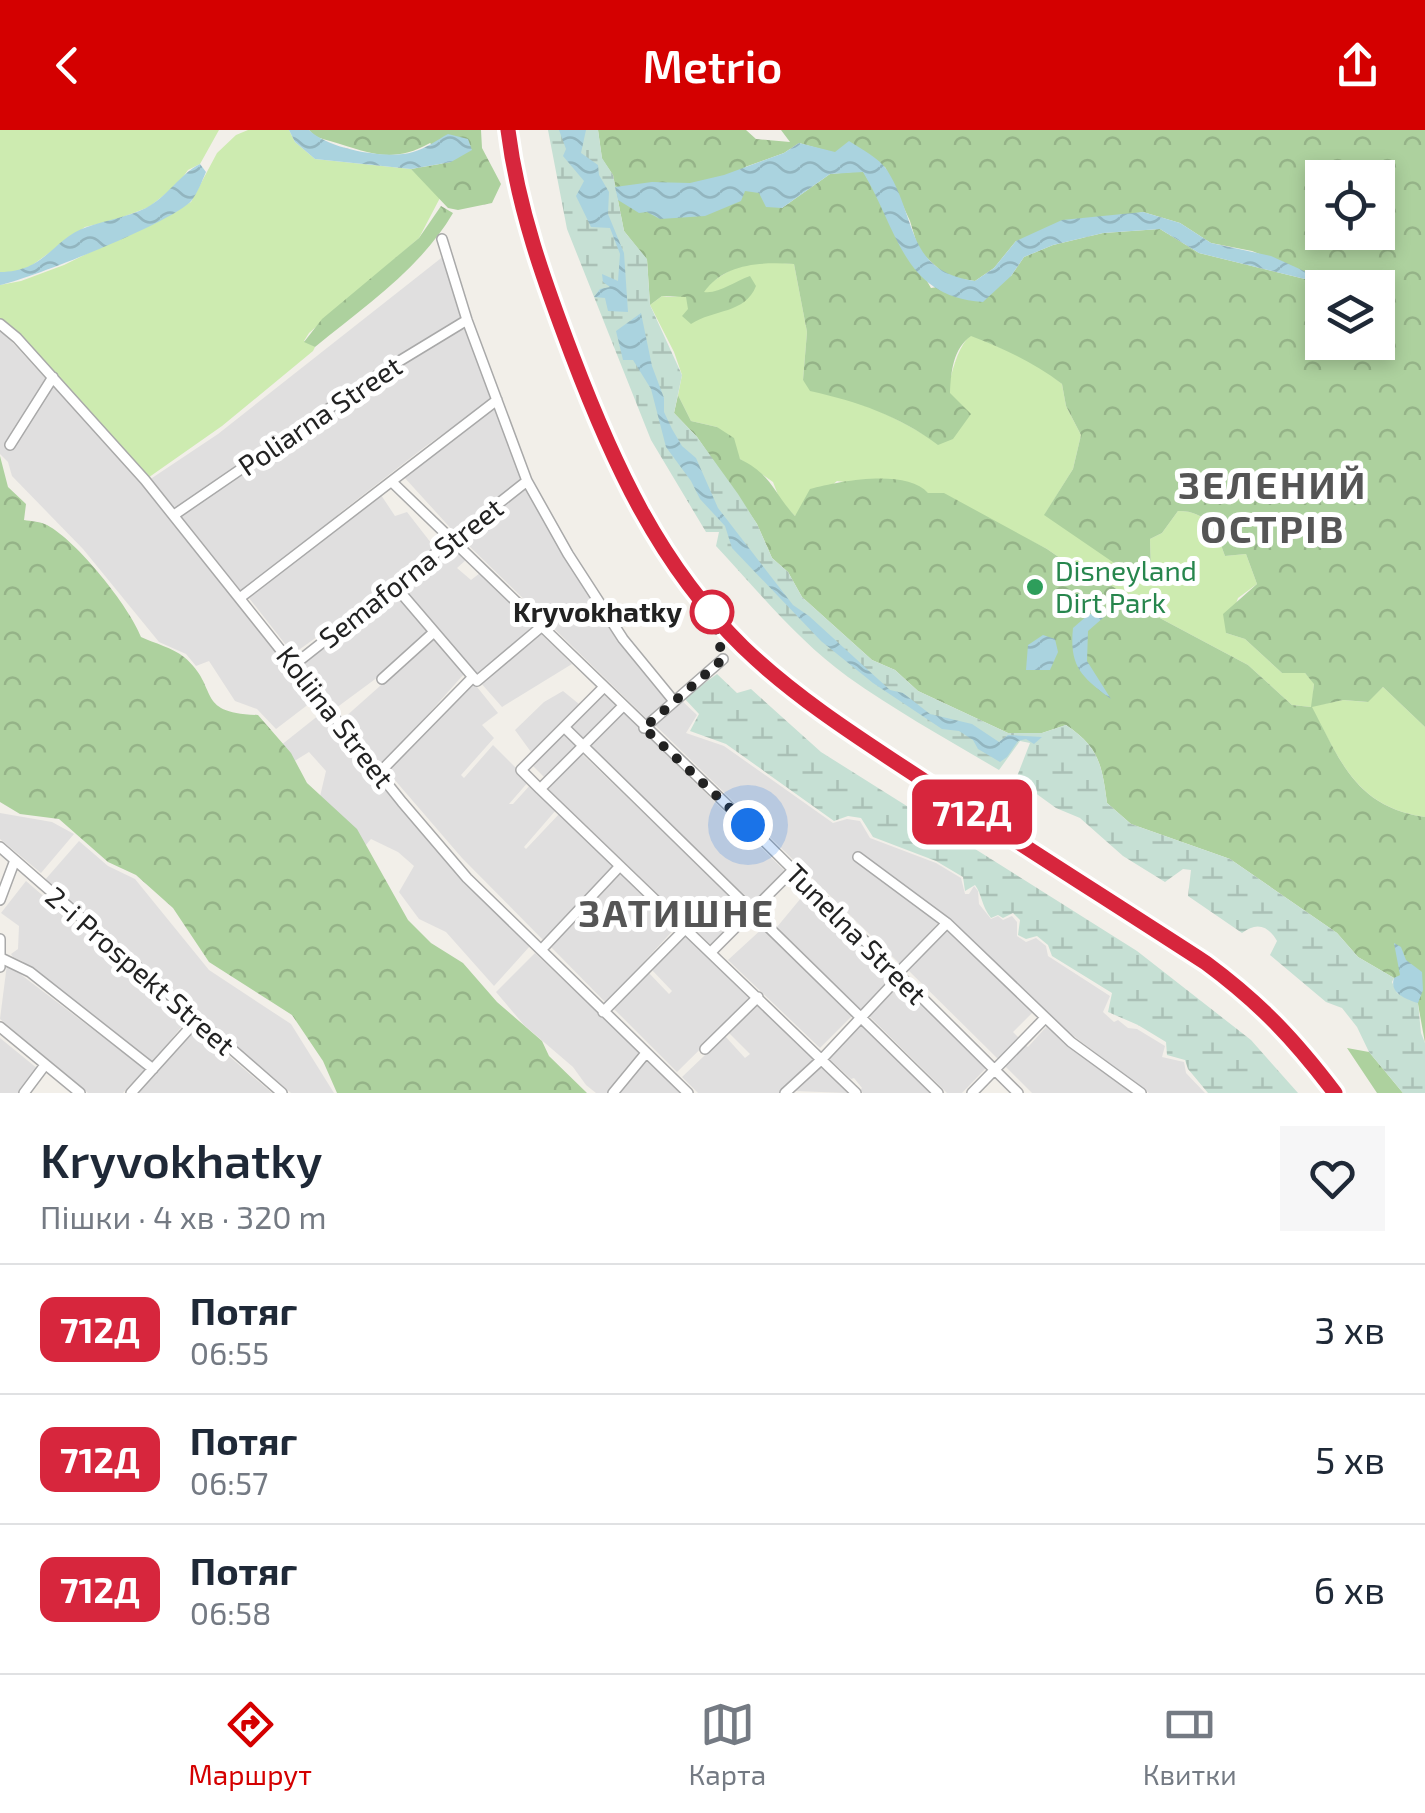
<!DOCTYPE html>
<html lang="uk">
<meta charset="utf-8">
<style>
:root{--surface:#fff;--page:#f6f6f7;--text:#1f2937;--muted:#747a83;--line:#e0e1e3;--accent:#d40000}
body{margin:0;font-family:"Exo 2",sans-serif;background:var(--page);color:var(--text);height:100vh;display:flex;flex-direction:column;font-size:38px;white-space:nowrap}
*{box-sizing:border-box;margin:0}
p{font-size:32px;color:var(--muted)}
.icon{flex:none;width:55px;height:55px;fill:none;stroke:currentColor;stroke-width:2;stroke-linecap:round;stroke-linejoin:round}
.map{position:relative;height:963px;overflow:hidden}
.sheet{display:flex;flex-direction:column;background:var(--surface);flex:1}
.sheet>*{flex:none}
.badge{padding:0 20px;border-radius:15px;font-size:35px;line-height:65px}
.controls{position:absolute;left:1305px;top:30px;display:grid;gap:20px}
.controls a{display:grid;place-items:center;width:90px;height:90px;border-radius:0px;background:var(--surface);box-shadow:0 5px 15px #0003;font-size:50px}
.you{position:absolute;width:50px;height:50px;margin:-25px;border:8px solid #fff;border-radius:50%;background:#1a73e8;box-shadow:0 0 0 15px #1a73e833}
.map>.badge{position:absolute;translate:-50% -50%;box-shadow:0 0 0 5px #fff}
.round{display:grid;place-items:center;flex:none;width:105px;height:105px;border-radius:0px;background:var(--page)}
.overview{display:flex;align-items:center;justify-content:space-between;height:170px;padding:0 40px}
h1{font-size:48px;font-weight:600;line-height:75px}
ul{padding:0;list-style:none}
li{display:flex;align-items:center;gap:30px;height:130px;padding:0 40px;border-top:2px solid var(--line)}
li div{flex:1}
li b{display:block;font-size:38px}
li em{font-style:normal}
li .badge{min-width:110px;font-weight:700;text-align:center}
header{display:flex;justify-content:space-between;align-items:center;height:130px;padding:0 40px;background:var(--accent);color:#fff;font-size:45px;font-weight:600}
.tab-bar{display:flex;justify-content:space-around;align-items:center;height:140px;border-top:2px solid var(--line);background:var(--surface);font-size:28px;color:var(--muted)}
.tab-bar a{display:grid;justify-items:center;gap:5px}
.tab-bar .active{color:var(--accent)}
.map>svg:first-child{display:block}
</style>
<header><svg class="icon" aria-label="back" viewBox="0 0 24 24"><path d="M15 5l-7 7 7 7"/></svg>Metrio<svg class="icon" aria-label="share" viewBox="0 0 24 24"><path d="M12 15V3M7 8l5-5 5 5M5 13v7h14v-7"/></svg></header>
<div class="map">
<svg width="1425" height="963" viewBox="0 0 1425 963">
<defs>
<pattern id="forest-crowns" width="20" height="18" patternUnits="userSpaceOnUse" patternTransform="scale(2.5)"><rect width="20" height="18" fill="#add19e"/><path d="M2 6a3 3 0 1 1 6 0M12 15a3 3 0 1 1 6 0" fill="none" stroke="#95b388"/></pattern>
<pattern id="wetland-marsh" width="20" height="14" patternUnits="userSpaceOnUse" patternTransform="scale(2.5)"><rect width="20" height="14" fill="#c6e0d4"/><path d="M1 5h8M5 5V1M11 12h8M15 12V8" fill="none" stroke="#aac0b6"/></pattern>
<pattern id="water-waves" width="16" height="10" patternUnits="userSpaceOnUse" patternTransform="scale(2.5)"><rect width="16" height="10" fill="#aad3df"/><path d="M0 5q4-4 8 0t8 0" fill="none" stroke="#92b5bf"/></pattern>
</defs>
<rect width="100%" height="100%" fill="#f2efe9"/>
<!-- residential -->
<path fill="#e0dfdf" d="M445,125L465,189L175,380L149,350L218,304Z
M461,195L469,198L494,268L426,316L341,382L298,423L241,464L177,386Z
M0,199L175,389L314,570L276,599L257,579L235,571L209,531L196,536L186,524L159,512L83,419L12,346L8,332L0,324Z
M495,276L524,349L455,403L404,347Z
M526,357L566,424L670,570L647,589L463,410Z
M381,365L395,386L407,382L435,418L411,440L293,524L249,468Z
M453,417L467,429L457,438L471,450L480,443L533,496L476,546L402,459Z
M396,464L427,501L378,547L336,578L301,532Z
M538,501L572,534L502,577L480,552Z
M434,508L464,544L381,637L344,588Z
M473,552L498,583L482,595L494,608L461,645L464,648L493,615L529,651L509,674H513L532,653L556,680L524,717L526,719L560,683L614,736L544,811L462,728L387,641Z
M563,561L579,574L531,622L515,600L544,572Z
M603,564L618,576L583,611L570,598Z
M679,568L697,585L686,603L724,616L833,693L847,689L860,691L870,708L936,733L961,748L965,764H969L974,756L978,761L979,774L991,789L998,786L1003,790L1012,786L1017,792V806L1026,812L1036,808L1046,816L1048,826L1110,866L1103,882L1114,892L1118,890L1128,898L1137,899L1165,916L1162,927L1184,932L1186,943L1205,963H1149L1055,892L939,792L901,835L653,593Z
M324,581L435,716L530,816L494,856L446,802L419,789L399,762L414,736L398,722L371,709L360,722L314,692L326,641L309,622L288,635L275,620Z
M622,581L786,742L754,774L588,615Z
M564,602L578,617L547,650L531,634Z
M580,622L745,781L712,816L546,657Z
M0,683L52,692L74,704L41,743L0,709Z
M79,711L108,736L135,749L209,840L291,894L334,963H291L44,751Z
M620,741L678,795L606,873L551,817Z
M26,751L187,890L151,934L22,831L13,827L11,824L18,819L19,796L1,783Z
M806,762L894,848L861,881L777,797Z
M764,797L853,885L820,918L728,830Z
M947,800L1034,881L1013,902L1019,908L998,929L907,839Z
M685,805L751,869L677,942L613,878L648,842L669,864L672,861L651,839Z
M535,823L642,925L608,963H596L586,955L573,937L524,895L496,862Z
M7,834L145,939L123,963H88L0,889Z
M901,854L987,937L962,963H947L869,886Z
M759,874L818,931L781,963H698L682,947L725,906L745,928L750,924L728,902Z
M862,891L934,963H863L860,960L862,958L854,948L851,949L826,926Z
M1047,896L1131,961L1130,963H1032L1005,936L1025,915L1028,917Z
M195,897L272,963H136Z
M0,908L38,939L19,963H0Z
M645,930L665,947L680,963H616Z
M819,935L848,963L794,961Z"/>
<!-- grass -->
<path fill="#cdebb0" d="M0,0H219L200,34L188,40L178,54L149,77L115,90L85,97L31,136L16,142H0Z
M248,0H289L295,12L315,29L411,39L441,66L419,108L309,203L304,211L315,217L313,221L222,296L145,350L0,194V155L21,151L64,135L191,72L217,23L236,5Z
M771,132L794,134L807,202L803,250C850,270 896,284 938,314C945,285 949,223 971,205L1036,233L1062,254L1066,276L1081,305L1073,339L1045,384L1151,442L1150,409L1162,403L1178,381C1208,381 1216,400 1225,426L1246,424L1257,454L1238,468L1226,503L1245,509L1282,543H1305L1314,553L1312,576L1343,570L1367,572L1383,557L1425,597V687C1356,677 1341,631 1311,577L1292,575L1248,535L1156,486L1103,450L1076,439L1047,419L989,390L928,363L837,351L795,386L780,370L773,352L740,329L717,297L691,291L678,265L682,245L674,222L650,175L662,166C689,172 715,148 738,136C747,132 760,133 771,132Z"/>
<!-- forest -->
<path fill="url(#forest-crowns)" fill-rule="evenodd" d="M309,0H481L482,18L501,54L492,73L458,80L448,78L411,39L451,32L430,13C391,35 368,22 330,11C320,8 316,8 309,0Z
M598,0H746L756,9L790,12L781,0H1425V597L1383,557L1368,572L1343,570L1312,577C1341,632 1356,677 1425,687V913L1418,874L1394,848L1358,827L1337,803L1230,729L1131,694L1107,673C1102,635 1099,617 1066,595L1042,603H1008L918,561L895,540L872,530L802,467L788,442L772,428L757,394L697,307L674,283L678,265L691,291L717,297L734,308L740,329C773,346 772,361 795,386L810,359C838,351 907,338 928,363H944L1047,419L1076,439L1103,450L1156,486L1248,535L1292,575L1311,577L1314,554L1305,543H1282L1245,509L1226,503L1223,484L1257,454L1246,424L1225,426C1216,400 1208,381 1178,381L1162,403L1150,409L1151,442L1139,450L1044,385L1073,339L1081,305L1066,276L1062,254C1034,232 1004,219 971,206C953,219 951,241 950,263L971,284L953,309L938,315C898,285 858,272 810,261L803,250L807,202L794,134C760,132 725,133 704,162C719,164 735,151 750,146L756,156C745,184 714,179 691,194L682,186L688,179L686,167L662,166L650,175L647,130L624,101L613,45L602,29ZM799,13L885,37L910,91L919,121L948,147L975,151L994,138L1016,111L1143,82L1180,93L1211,113L1252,121L1314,146L1309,150L1199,123L1160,99L1103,103L1053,115L1024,127L1011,146L931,158L863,41L830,44L782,78L759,63L745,37L784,23ZM1322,48H1378V102H1322ZM1322,158H1378V212H1322Z
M441,76L453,83C421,138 365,176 315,217L304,212L322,189L419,108Z
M0,326L8,357L26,374L24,390C31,391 41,392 47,395C77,411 129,476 141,507C154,513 173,518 184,527C221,558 193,583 258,585L291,623L307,653L357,699L408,790L431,813L463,833L497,872L542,911L549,926L587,963H337L323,931L292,885L209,832L173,778L136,745L108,732L59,689L20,684L0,672Z
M1347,918L1369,922L1403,963H1377Z"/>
<!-- wetland -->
<path fill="url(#wetland-marsh)" d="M548,0H598L602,28L613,45L624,101L647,129L650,175L682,245L674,283L697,307L738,364L757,394L772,428L788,442L802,467L872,530L895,540L918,561L1008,603H1042L1066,595C1099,617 1102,635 1107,673L1131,694L1230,729L1337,803L1358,827L1394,848L1392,852L1397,863L1418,873L1421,903L1425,913V963H1403L1369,922L1357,897L1342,878L1326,872L1270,825L1277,811C1268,795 1256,792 1242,803L1188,766L1191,740L1183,739L1165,752L1123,726L1080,688L1056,678L1016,649L1030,613L1020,611L999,640C948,610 896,581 848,547C798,511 758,461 716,416L719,402H706L651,310L567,99Z
M717,544L737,563L751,559L821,622L1137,821L1251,910L1298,963H1208L1188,939L1185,930L1167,925L1166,912L1138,895L1108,882L1112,863L1052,826L1048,815L1037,806L1026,809L1018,805L1020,790L1013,783L1003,788L998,785L991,788C981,775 982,764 975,755L965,761L963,747L936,731L873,707L861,688L848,686L834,691L726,614L690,601L699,584L684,568Z"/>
<!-- water -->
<path fill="url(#water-waves)" d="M289,0H309C328,19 387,30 413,22C425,19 437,10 448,4L468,9L472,20L451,32L411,39L315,29L295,12Z
M559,0H586L581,23L598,35L599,45L609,62L608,84L624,123L628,182L608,181L605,168L594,167L600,159L610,157L603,152L602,144L618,151L620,124L610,98L591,97L576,66L584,51L563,26L566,19Z
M849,11C861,19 879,28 887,40C918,89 905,141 975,151L994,138L1016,111L1062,90L1143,82L1180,93L1211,113L1271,126L1315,146L1309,150L1199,123L1160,99L1103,103L1053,115L1024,127L1011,146L983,172C903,167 898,100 863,42L830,44L782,78L766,77L759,63L745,61L741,71L705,86L660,89L647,82L639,83L618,70L615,57L652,52L690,53L724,45L784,23L799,13L835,22Z
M200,34L206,42C202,51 198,62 192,70C176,91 30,149 0,155V142C46,142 53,108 87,97C107,90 128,87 146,78C167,67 180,44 200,34Z
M641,183L652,236L664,268V282L672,299L682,316L696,328L718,378L793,475L809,486L890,560L903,563L930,584L972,594L999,612L1008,605L1042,607L1034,614L1026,609L1018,611L1007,627L1000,632L978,619L973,610L959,601L942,599L873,553L821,511L732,418L725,396L700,369L691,351L666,317L651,259L633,230H623L616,201Z
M1101,483L1104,487L1088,501L1087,531L1111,569C1082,547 1069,537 1073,498L1089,484Z
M1043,505L1055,509L1058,522L1050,540H1026L1028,515Z
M1394,813L1401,817L1406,830L1422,842L1423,860L1418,873C1406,869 1389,863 1394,848L1400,845Z"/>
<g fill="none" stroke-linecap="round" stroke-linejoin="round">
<defs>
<path id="minor" d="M442,109L467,190L527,351L568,424L623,509L673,570
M0,194L17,208L145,350L402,672L467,748L688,963
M10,315L53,247
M392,352L748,695L1018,963
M174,385L388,238L467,190
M395,456L473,547
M241,467L497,270
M295,534L527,351
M382,549L434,502
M603,558L521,640L540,659L622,577
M564,597L938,963
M644,598L723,529
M379,643L473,547L477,551L541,497
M540,659L856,963
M0,717L282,963
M858,727L947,793L1071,912L1141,963
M0,770L15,730
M0,809V837
M541,820L620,736
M711,822L792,741
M1,828L30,842L153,939
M896,845L947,793
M603,882L686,798
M0,897L80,963
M705,919L758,867
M24,963L45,935
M131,963L196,891
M613,963L646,923
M785,963L822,929L899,847
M972,963L1045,888"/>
</defs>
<!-- minor casing -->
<use href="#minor" stroke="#a9a9a9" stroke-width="12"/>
<!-- minor -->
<use href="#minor" stroke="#fff" stroke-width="9"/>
<!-- rail -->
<path stroke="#707070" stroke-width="2.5" stroke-dasharray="20 20" stroke-linecap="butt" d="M508,0C518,76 542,147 569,218C604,312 640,393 703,471C766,551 855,605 938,660C1027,718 1116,776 1206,833C1259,872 1296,910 1335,963"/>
</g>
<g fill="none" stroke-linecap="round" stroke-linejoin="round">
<defs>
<path id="line" d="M508,0C518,79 544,151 572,225C613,333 659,435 743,517C799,571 867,613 932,656C1023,716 1115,774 1206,833C1260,873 1294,909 1335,963"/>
</defs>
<!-- line casing -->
<use href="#line" stroke="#fff" stroke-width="22"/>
<!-- line -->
<use href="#line" stroke="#d7263d" stroke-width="15"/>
<!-- walk -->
<path stroke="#222" stroke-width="10" stroke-dasharray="0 18" d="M712,482L723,529L644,598L748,695"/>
</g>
<!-- markers -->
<circle fill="#2e9e5b" stroke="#fff" stroke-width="4" cx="1035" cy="457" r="10"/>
<circle fill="#fff" stroke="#d7263d" stroke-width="5" cx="712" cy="482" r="20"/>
<g text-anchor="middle" stroke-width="10" stroke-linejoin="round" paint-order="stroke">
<!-- street labels -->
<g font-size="28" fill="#222" stroke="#fff">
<text transform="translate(320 286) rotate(-34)" y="10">Poliarna Street</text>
<text transform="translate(411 443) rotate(-38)" y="10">Semaforna Street</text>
<text transform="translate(335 587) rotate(52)" y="10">Koliina Street</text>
<text transform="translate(856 804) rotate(45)" y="10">Tunelna Street</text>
<text transform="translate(140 841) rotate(41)" y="10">2-i Prospekt Street</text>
</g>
<!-- leisure labels -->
<g font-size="28" fill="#27864d" stroke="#fff" text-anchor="start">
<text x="1055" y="451">Disneyland<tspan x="1055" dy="32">Dirt Park</tspan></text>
</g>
<!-- stop labels -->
<g font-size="28" font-weight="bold" fill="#222" stroke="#fff" text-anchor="end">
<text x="682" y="492">Kryvokhatky</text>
</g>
<!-- district labels -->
<g font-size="38" font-weight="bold" letter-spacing="2.5" fill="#555" stroke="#fff">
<text x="1273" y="369">ЗЕЛЕНИЙ<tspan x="1273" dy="44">ОСТРІВ</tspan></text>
<text x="677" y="797">ЗАТИШНЕ</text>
</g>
</g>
</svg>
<div class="controls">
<a><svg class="icon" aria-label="locate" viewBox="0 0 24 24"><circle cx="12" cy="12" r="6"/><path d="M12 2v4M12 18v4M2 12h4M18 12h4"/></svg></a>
<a><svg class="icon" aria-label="layers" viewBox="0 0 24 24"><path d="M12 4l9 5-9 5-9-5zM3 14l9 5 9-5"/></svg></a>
</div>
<div class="you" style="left:748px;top:695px"></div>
<b class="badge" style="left:972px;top:682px;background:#d7263d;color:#fff">712Д</b>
</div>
<section class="sheet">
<div class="overview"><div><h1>Kryvokhatky</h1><p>Пішки · 4 хв · 320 m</p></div><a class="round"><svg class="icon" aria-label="heart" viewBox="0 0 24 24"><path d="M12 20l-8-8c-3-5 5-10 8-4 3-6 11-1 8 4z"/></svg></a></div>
<ul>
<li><span class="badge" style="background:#d7263d;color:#fff">712Д</span><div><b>Потяг</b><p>06:55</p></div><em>3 хв</em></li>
<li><span class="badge" style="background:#d7263d;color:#fff">712Д</span><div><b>Потяг</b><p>06:57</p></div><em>5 хв</em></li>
<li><span class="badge" style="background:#d7263d;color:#fff">712Д</span><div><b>Потяг</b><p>06:58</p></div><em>6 хв</em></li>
</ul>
</section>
<nav class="tab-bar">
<a class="active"><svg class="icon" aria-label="directions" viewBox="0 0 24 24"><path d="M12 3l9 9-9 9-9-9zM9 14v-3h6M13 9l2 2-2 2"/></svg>Маршрут</a>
<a><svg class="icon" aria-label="map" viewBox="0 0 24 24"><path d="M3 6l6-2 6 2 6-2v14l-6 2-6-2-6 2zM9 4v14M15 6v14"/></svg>Карта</a>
<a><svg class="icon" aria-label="tickets" viewBox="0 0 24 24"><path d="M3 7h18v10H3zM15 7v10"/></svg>Квитки</a>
</nav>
